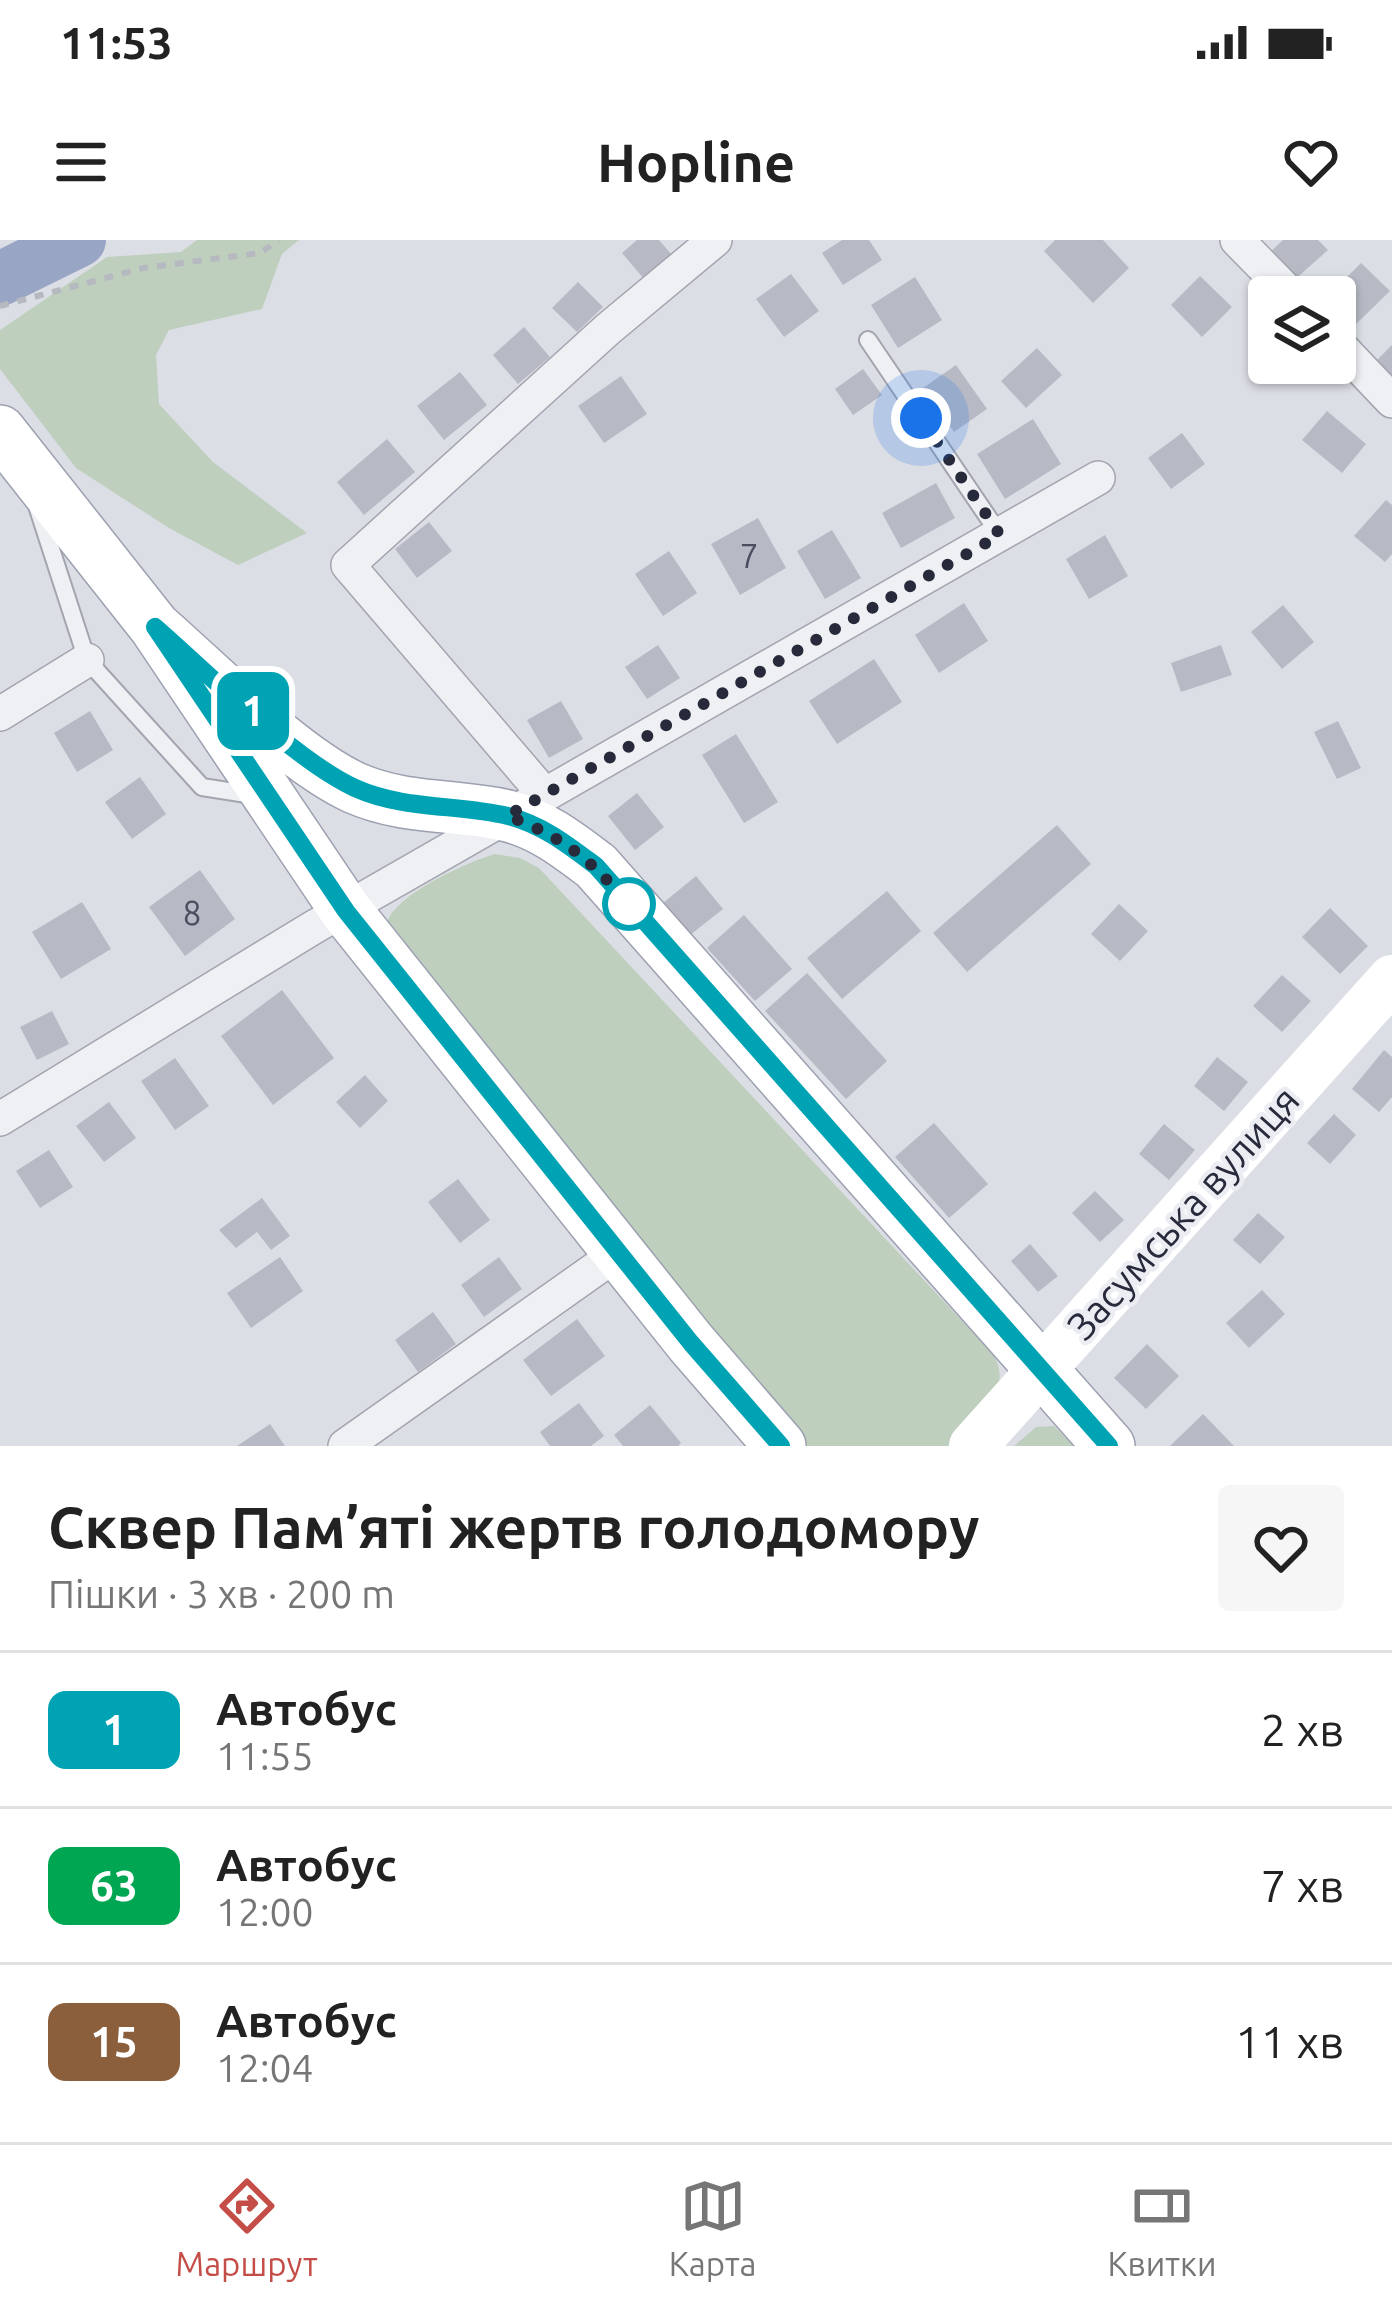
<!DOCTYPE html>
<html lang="uk">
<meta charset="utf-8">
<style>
:root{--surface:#fff;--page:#f6f6f6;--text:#222;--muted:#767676;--line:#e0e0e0;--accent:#c54d47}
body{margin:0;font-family:Ubuntu,sans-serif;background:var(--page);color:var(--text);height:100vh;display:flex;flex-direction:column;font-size:45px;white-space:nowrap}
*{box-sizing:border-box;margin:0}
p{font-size:39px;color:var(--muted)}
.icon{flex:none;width:66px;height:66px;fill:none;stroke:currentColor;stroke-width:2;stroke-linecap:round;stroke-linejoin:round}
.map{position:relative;height:1206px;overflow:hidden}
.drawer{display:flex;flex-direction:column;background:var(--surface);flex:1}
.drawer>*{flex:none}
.badge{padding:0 24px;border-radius:18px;font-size:42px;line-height:78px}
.fabs{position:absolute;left:1248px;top:36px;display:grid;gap:24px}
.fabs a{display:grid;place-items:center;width:108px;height:108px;border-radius:12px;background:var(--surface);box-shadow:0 3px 9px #0004;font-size:60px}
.you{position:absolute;width:60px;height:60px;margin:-30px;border:9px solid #fff;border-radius:50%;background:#1a73e8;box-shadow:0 0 0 18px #1a73e833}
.map>.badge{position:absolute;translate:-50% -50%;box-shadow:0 0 0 6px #fff}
.round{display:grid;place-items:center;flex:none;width:126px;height:126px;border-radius:12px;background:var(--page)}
.headline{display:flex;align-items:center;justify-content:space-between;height:204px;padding:0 48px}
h1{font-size:57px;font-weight:700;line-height:90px}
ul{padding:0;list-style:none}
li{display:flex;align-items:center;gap:36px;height:156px;padding:0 48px;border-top:3px solid var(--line)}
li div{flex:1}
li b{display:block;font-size:45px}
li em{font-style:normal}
li .badge{min-width:132px;font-weight:700;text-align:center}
.status{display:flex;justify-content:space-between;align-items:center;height:84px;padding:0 60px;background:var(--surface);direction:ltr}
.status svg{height:33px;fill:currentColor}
header{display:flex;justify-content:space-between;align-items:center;height:156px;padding:0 48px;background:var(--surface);font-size:54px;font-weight:700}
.dock{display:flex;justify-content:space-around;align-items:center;height:168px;border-top:3px solid var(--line);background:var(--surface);font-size:33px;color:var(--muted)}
.dock a{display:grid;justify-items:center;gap:6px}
.dock .on{color:var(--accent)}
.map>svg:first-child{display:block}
</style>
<div class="status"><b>11:53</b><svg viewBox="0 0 49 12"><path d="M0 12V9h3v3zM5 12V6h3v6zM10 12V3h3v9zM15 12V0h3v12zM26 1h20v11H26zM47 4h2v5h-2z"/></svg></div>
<header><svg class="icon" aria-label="menu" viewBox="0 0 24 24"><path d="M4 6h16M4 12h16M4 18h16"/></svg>Hopline<svg class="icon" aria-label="heart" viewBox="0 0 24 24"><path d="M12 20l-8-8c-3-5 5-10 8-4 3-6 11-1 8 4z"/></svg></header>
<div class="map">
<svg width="1392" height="1206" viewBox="0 0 1392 1206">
<rect width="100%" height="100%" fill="#dcdee5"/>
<!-- green -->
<path fill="#bfcfbe" d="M197,0H299L282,14L262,69L169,90L156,115L159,164L213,222L307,293L238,325L169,288L76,228L0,129V90L107,17L181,12Z
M495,614L520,618L539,628L993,1114C1016,1153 974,1179 948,1206H800L386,686C391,656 467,622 495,614Z
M1054,1186L1074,1206H1014L1036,1187Z"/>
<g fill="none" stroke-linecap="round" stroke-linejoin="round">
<!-- river -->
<path stroke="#99a5c4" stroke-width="54" d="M0,39L79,0"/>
</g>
<!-- building -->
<path fill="#b7b9c5" d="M637,0H659L672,15L644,39L622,13Z
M842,0H869L882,20L843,45L822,13Z
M1055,0H1103L1129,28L1093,63L1044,11Z
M1283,0H1318L1328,10L1291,43L1266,16Z
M1361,23L1390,51L1353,87L1335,69V57H1327Z
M791,34L819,71L784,97L756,59Z
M1200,36L1232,67L1202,97L1171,65Z
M915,37L942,80L898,108L871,65Z
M578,42L603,67L577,92L552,68Z
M524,87L550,117L518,144L493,115Z
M1392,105V136L1376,121Z
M1037,108L1062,135L1026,168L1001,141Z
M956,125L987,169L954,192L923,148Z
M863,129L882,155L853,175L835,149Z
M460,132L487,165L444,200L417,166Z
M621,136L647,174L604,203L578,166Z
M1327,171L1366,204L1342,233L1302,200Z
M1033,179L1061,224L1005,259L977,214Z
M1182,193L1205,224L1171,249L1148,218Z
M387,199L415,232L364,275L337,242Z
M936,243L955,278L901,308L882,273Z
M1386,260L1392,265V314L1385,322L1354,296Z
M758,278L786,328L740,355L711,304Z
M429,282L452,311L417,338L395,309Z
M832,290L861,338L825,359L797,311Z
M1105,295L1128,336L1089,359L1066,319Z
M669,311L697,353L663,376L635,334Z
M964,363L988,401L939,433L915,395Z
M1283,365L1314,402L1282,429L1251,392Z
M658,405L680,438L647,459L625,427Z
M1221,405L1232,435L1181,452L1171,423Z
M874,419L902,462L837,504L809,461Z
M561,461L583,499L549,518L527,480Z
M90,471L113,510L77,532L54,493Z
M1338,481L1361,528L1337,539L1314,492Z
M736,494L778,562L744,583L702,515Z
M140,537L166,574L132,599L105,562Z
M637,553L664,587L635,610L608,576Z
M1057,585L1091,624L967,732L933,693Z
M200,630L235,679L185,716L149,667Z
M696,636L723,669L690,695L663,663Z
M887,651L921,691L842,759L807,718Z
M82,662L111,709L61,739L32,692Z
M1119,664L1148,691L1120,721L1091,694Z
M1330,668L1368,706L1340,734L1302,697Z
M744,675L792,729L755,761L707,708Z
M807,733L887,821L846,859L765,771Z
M1282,735L1311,761L1282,792L1253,766Z
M282,750L334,818L273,865L221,796Z
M52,771L69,804L37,820L20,787Z
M1384,810L1392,817V857L1379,872L1352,849Z
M1217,817L1248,842L1224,871L1194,846Z
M175,818L209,866L175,890L141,841Z
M365,835L388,861L360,888L336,862Z
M109,862L136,898L104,922L76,886Z
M1334,874L1356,895L1330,924L1307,903Z
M934,883L988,944L949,978L895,917Z
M1164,884L1195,910L1169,940L1139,914Z
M49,910L73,947L40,968L16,931Z
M458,939L490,980L460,1003L428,962Z
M1095,951L1124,980L1100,1002L1072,973Z
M262,958L290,996L271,1010L257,992L236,1008L219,990Z
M1258,973L1285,997L1260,1024L1233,1000Z
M1030,1004L1058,1036L1038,1052L1011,1021Z
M280,1017L303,1051L251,1088L227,1053Z
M499,1017L522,1049L484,1077L461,1045Z
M1262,1050L1285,1074L1249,1108L1226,1083Z
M433,1072L456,1104L418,1132L395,1100Z
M577,1079L605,1116L551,1156L523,1120Z
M1147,1104L1179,1136L1146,1169L1114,1138Z
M579,1163L604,1196L591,1206H550L540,1192Z
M650,1165L681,1203L678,1206H623L614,1195Z
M1203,1174L1234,1206H1170Z
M270,1184L285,1206H237Z"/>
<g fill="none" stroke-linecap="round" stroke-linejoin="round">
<defs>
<path id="lane" d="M868,100L1000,295
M38,269L87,420L202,547L253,555"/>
<path id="street" d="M1237,0L1293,57
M1335,101L1392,161
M0,474L87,420
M545,555L348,325L608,89L715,0
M0,879L314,687L1098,238
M345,1206L618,1013"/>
<path id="primary" d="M0,191L155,387L346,671L691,1103L780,1206
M155,387C209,434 292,519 355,548C405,570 458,564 508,576C543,585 568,605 596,626L1109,1206"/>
</defs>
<!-- lane casing -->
<use href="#lane" stroke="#a2a4af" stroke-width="20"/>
<!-- street casing -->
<use href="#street" stroke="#a2a4af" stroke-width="36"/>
<!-- primary casing -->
<use href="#primary" stroke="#9ca0b0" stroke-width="54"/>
<!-- path -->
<path stroke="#b7b9c0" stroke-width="6" stroke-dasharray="9 9" stroke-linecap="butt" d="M0,66L143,28L260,13L279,0"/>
<!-- lane -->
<use href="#lane" stroke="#eff0f4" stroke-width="16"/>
<!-- street -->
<use href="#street" stroke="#eff0f4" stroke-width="33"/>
<!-- secondary -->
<path stroke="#fff" stroke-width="48" d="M973,1206L1392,739"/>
<!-- primary -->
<use href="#primary" stroke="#fff" stroke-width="51"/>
</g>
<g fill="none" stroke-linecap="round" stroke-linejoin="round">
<defs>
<path id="line" d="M781,1206L691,1103L346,671L155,387C209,434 293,519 355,548C404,570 458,564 508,576C543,585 568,605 596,626L1109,1206"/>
</defs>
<!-- line casing -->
<use href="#line" stroke="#fff" stroke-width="27"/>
<!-- line -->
<use href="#line" stroke="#00a3b4" stroke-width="18"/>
<!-- walk -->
<path stroke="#272a3b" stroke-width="12" stroke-dasharray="0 21.6" d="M629,664L632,668C593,622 565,597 507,576L1000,295L921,178"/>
</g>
<!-- markers -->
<circle fill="#fff" stroke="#00a3b4" stroke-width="6" cx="629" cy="664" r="24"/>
<g text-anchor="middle" stroke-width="9" stroke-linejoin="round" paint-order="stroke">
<!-- number labels -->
<g font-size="33" fill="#4b4e5e">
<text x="749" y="328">7</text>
<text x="192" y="685">8</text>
</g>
<!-- street labels -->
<g font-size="39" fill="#272a3b" stroke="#ebedf3">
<text transform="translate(1183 973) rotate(-48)" y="14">Засумська вулиця</text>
</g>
</g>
</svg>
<div class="fabs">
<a><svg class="icon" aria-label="layers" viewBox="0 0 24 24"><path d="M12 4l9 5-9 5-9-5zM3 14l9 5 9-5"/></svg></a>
</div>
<div class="you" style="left:921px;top:178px"></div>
<b class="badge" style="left:253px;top:471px;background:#00a3b4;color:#fff">1</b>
</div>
<section class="drawer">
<div class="headline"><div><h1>Сквер Пам’яті жертв голодомору</h1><p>Пішки · 3 хв · 200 m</p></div><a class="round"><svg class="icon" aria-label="heart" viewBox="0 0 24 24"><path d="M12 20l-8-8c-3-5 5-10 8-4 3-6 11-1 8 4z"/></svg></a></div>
<ul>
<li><span class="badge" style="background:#00a3b4;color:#fff">1</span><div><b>Автобус</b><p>11:55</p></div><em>2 хв</em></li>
<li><span class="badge" style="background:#00a651;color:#fff">63</span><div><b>Автобус</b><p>12:00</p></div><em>7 хв</em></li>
<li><span class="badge" style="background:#8b5e3c;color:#fff">15</span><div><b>Автобус</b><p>12:04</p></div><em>11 хв</em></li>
</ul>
</section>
<nav class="dock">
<a class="on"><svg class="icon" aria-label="directions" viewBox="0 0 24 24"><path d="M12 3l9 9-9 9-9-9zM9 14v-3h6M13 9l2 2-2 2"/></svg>Маршрут</a>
<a><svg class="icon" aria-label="map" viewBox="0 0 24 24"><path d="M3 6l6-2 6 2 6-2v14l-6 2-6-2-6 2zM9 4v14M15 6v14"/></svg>Карта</a>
<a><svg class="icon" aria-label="tickets" viewBox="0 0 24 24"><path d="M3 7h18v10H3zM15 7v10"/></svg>Квитки</a>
</nav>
